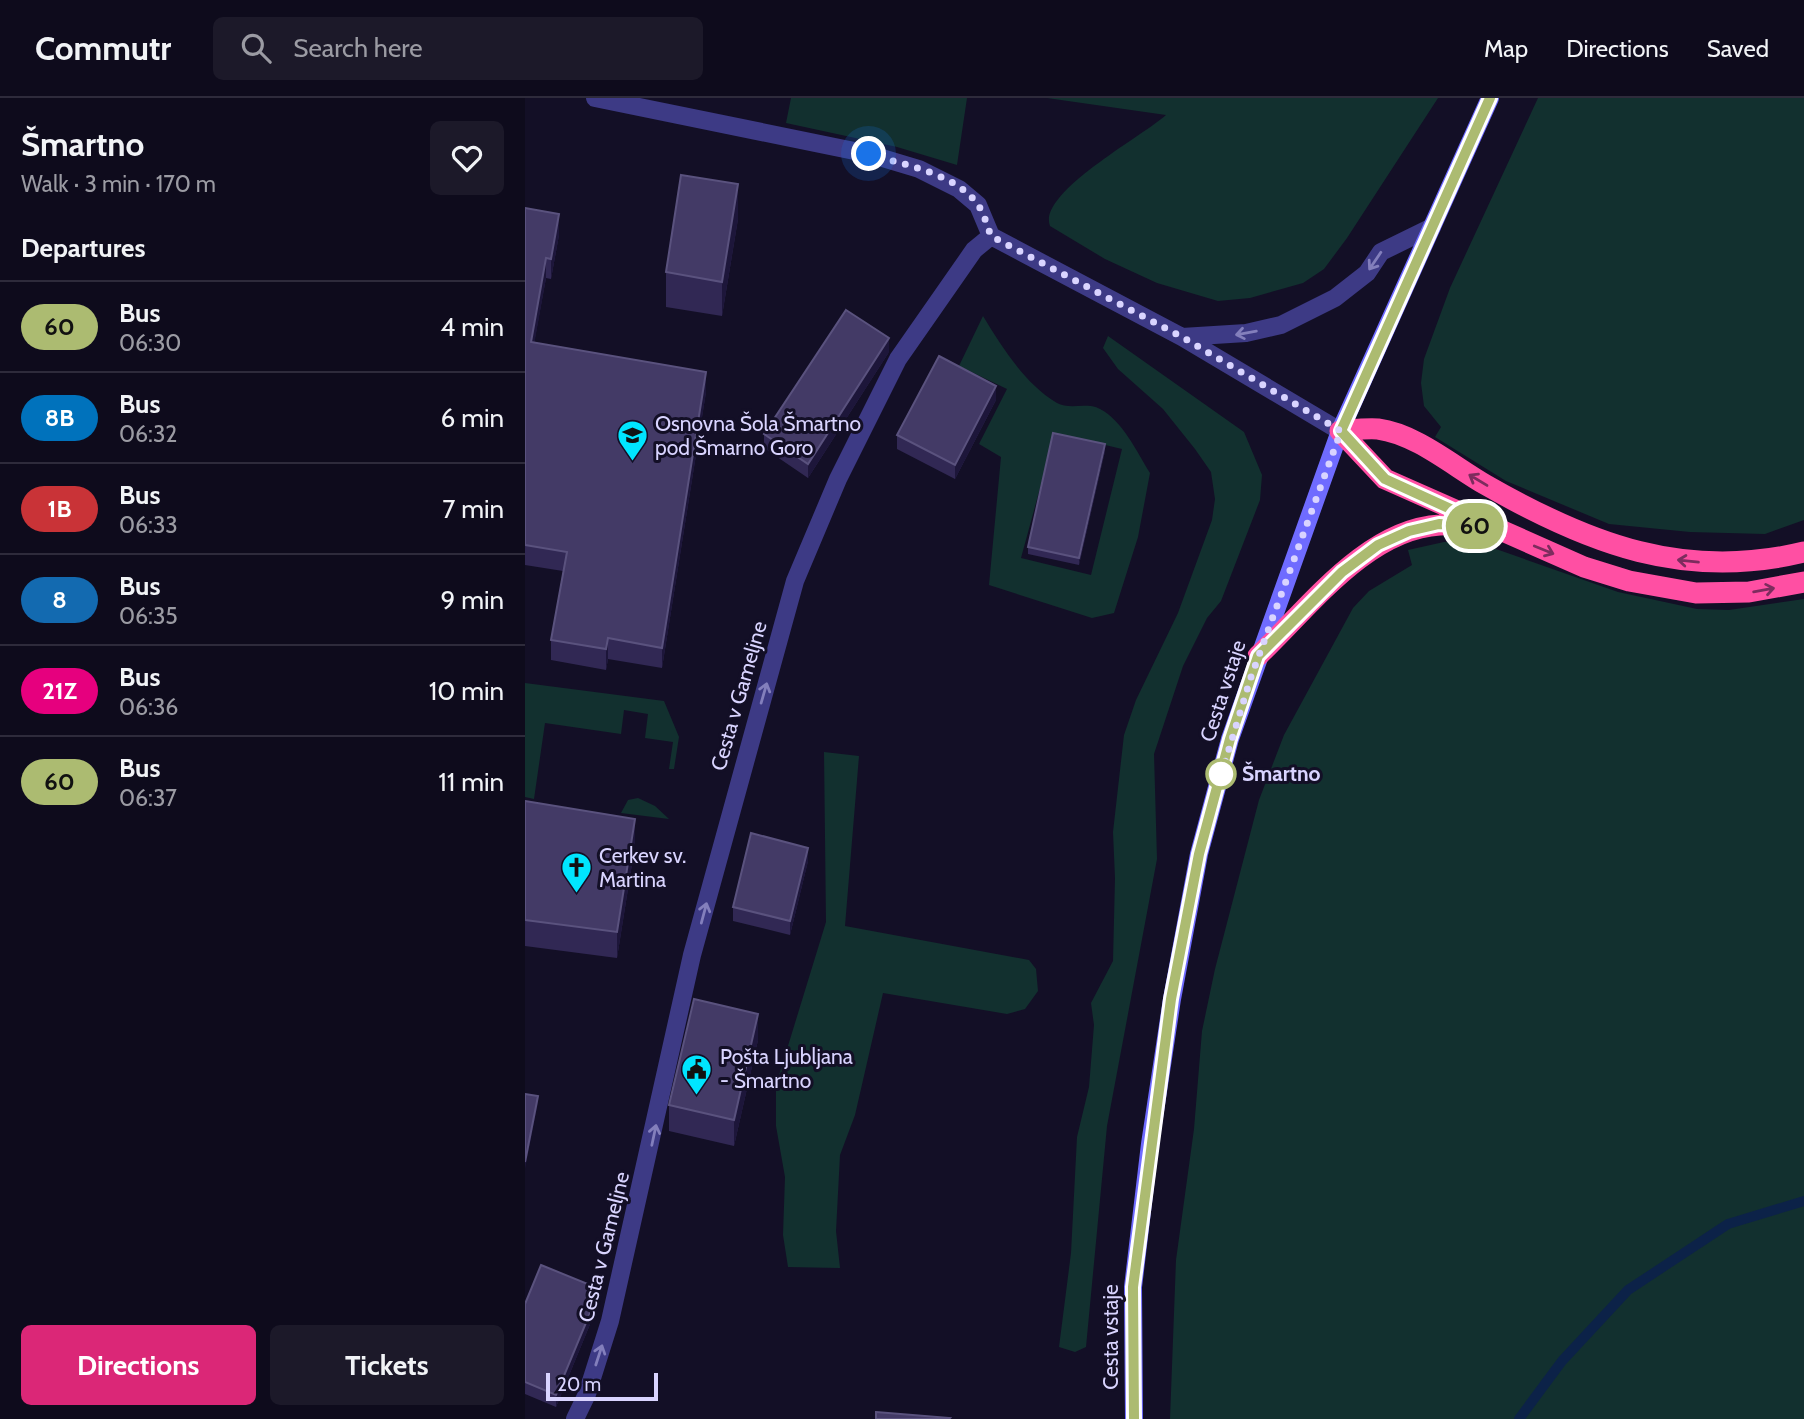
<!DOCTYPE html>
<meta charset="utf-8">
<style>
:root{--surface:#0e0b1c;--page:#1c1929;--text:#f1f3f6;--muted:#9b9ba3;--line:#2e2b3b;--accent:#db2777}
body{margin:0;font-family:Cabin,sans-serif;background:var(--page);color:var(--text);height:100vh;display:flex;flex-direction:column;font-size:26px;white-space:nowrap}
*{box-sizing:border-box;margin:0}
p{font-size:23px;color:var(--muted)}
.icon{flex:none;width:38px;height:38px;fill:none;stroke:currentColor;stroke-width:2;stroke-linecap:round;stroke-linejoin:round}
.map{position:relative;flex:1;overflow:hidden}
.details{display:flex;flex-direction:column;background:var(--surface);width:525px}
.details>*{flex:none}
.badge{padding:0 14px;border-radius:23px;font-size:24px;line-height:46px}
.scale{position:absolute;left:21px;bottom:18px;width:112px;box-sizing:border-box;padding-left:7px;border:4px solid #d9d4ff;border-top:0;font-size:19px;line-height:24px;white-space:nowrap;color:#d9d4ff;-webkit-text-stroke:5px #130f26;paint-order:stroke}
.you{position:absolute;width:35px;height:35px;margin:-18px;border:5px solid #fff;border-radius:50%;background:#1a73e8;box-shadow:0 0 0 10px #1a73e833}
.map>.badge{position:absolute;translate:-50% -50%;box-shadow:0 0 0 4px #fff}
h2{padding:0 21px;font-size:26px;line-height:63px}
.round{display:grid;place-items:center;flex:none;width:74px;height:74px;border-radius:10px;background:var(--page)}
.summary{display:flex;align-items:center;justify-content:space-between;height:119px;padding:0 21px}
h1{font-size:33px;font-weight:800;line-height:52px}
.primary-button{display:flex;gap:14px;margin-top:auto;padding:14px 21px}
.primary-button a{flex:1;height:80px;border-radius:10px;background:var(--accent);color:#fff;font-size:28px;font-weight:800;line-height:80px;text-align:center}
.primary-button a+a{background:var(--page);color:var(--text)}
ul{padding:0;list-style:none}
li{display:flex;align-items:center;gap:21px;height:91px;padding:0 21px;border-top:2px solid var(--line)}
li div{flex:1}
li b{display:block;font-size:26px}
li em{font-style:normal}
li .badge{min-width:77px;font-weight:700;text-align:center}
header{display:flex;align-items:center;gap:42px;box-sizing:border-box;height:98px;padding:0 35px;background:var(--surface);border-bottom:2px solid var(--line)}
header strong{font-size:33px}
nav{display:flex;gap:38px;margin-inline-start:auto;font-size:24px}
.search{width:490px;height:63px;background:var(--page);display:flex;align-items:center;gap:18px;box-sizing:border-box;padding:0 24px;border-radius:10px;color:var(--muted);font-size:26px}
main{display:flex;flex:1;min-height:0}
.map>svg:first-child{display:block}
</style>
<header>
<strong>Commutr</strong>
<div class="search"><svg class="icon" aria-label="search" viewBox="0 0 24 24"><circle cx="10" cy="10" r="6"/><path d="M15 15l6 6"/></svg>Search here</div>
<nav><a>Map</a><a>Directions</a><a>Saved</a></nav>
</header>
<main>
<section class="details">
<div class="summary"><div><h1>Šmartno</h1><p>Walk · 3 min · 170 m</p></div><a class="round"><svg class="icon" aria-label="heart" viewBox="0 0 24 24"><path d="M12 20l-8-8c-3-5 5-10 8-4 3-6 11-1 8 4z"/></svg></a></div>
<h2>Departures</h2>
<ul>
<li><span class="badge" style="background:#acbb71;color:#111">60</span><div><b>Bus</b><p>06:30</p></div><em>4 min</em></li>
<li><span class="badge" style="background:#0072bc;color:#fff">8B</span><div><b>Bus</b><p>06:32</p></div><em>6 min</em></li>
<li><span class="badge" style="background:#c93337;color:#fff">1B</span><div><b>Bus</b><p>06:33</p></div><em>7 min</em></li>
<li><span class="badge" style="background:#136ab0;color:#fff">8</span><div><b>Bus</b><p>06:35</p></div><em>9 min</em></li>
<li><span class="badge" style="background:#e6007e;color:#fff">21Z</span><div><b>Bus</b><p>06:36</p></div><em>10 min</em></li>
<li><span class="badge" style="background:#acbb71;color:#111">60</span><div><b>Bus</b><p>06:37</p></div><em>11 min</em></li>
</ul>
<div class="primary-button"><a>Directions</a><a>Tickets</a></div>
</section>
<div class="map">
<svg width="1279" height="1321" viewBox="0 0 1279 1321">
<rect width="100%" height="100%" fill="#130f26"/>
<!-- green -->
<path fill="#12302f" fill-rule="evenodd" d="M266,0H442L432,67L372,49L261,25Z
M522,0H913L822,140L799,171L778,185L725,200L693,203L632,185L580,161L525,128C512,95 618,38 641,17Z
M1013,0H1279V422L1240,436L1165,434L1084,426L981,383L910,339L916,329L899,308L896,285L899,261L925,190Z
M458,218C477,249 499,285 532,305C544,312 562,304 575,311C597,322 612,354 625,375L613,439L589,515L567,520L464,487L476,359L454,346L482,291L434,268ZM530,335L597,351L566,477L496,460Z
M583,238L719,334L737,377L735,402L696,503L682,520L658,568L629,656L632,761L582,1028L561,1249L550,1254L534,1249L546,1155L552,1039L564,989L569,927L566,905L588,863L590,780L588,734L599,637L611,602L653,515L687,422L690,401L686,374L670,351L638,311L593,271L578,250Z
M919,444H951L1093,494L1172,511L1204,512L1279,501V1321H645L651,1162L669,1031L677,933L690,871L734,702L759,637L828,510L844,493L887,467L883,452Z
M0,585L139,603L154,639L149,671H144L148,644L120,640L123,616L99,612L96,636L20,625L9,701L0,699Z
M299,654L334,658L320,828L504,862L511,871L513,893L500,911L482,916L358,895L330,1017L315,1057L311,1133L315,1170L263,1169L258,1137L260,1079L251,1028V987L301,824Z
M113,700L130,708L144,721L96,715L103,702Z"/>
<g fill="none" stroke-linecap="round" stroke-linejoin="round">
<!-- stream -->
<path stroke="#0c2248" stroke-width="10" d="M994,1321L1037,1263L1103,1192L1203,1126L1279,1103"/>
<!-- street -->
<path stroke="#3d3a85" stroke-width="18" d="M70,0L344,56L394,71L434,91L453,107L466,138
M466,138L657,239L815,333
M657,239L721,235L756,227L810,200L842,175L856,154L907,129
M50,1321L62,1296L85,1223L167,857L270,483L313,381L373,261L449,152L466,138"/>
<!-- secondary -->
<path stroke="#6f6bff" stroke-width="18" d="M609,1321L608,1189L625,1046L647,901L674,756L705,641L815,333L965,0"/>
<!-- highway -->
<path stroke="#ff4fa3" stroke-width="21" d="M815,333L860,381L1059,469L1104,483L1171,495L1224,494L1279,484
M815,333C827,332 841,330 853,331C891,336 928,368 961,387C1064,446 1160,483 1279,454
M733,558C783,511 841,431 915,427C927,426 940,428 953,429"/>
</g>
<!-- wall -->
<path fill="#312854" d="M0,110L34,137L26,181L21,180L9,245L181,294L137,570L83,561L81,572L26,562V542L38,473L0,467Z
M213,121L197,218L141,209V174Z
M364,254L283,380L239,350V336Z
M471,302L430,381L372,351V337Z
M580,353L554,467L503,456V449Z
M0,703L110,747L92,860L0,848Z
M283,763L265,837L208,823V809Z
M233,942L209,1048L144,1033V1007Z
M75,1202L31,1309L0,1296V1206Z"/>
<!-- shaded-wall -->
<path fill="#1d163a" d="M213,86V121L197,218V184Z
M34,116V137L26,181V161Z
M21,160V180L6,264V244Z
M364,240V254L283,380V366Z
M181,274V294L137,570V550Z
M471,288V302L430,381V367Z
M580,346V353L554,467V460Z
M83,540V561L81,572V551Z
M110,721V747L92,860V834Z
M283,750V763L265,837V823Z
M233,916V942L209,1048V1022Z
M13,998V1005L0,1071V1064Z
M75,1191V1202L31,1309V1297Z"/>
<!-- building -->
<path fill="#433a66" stroke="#5a527e" stroke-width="2" d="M156,77L213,86L197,184L141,174Z
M0,110L34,116L26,161L21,160L6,244L181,274L137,550L83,540L81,551L26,542L42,454L0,447Z
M321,212L364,240L283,366L239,336Z
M414,258L471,288L430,367L372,337Z
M528,335L580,346L554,460L503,449Z
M0,703L110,721L92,834L0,822Z
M226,735L283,750L265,823L208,809Z
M169,901L233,916L209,1022L144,1007Z
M0,996L13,998L0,1064Z
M16,1167L75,1191L31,1297L0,1284V1206Z
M351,1314L425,1320L424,1321H351Z"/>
<!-- one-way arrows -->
<defs><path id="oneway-shaft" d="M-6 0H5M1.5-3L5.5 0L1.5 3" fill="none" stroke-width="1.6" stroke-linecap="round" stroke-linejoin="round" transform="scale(1.75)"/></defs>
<g stroke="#837fbc">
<use href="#oneway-shaft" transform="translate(850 163) rotate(124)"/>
<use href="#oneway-shaft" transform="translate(721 235) rotate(170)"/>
<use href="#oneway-shaft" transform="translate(239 595) rotate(-74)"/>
<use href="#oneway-shaft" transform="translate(179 815) rotate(-75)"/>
<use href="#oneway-shaft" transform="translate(129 1037) rotate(-78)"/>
<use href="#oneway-shaft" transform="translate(74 1257) rotate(-72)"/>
</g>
<g stroke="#7d2c5e">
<use href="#oneway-shaft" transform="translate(953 382) rotate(-149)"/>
<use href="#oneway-shaft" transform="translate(1019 452) rotate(22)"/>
<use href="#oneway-shaft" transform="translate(1163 463) rotate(-174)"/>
<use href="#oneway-shaft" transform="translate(1239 492) rotate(-10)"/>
</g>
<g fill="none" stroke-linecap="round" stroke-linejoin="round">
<defs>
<path id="line" d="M609,1321L608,1189L646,901L674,756L705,641L733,558L817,474L853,447L884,433L914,426L965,429L860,381L816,333L965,0"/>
</defs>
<!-- line casing -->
<use href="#line" stroke="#fff" stroke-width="16"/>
<!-- line -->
<use href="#line" stroke="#acbb71" stroke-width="10"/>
<!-- walk -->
<path stroke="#d9d4ff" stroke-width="7" stroke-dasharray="0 12.6" d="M344,56C378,67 431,75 453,107C459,115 462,128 466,138L657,239L816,333L726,579L693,687L696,676"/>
</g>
<!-- icons -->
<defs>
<symbol id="school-pin" viewBox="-11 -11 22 30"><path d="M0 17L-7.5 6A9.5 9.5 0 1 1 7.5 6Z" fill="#00e5ff" stroke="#130f26"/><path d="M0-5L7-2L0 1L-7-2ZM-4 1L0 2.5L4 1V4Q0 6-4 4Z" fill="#111"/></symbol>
<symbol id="church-pin" viewBox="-11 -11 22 30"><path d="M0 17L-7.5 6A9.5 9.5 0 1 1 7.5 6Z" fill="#00e5ff" stroke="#130f26"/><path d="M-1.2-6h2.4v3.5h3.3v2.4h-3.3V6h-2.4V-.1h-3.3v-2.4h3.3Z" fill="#111"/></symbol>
<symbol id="civic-pin" viewBox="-11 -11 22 30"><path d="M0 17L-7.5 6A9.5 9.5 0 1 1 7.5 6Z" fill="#00e5ff" stroke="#130f26"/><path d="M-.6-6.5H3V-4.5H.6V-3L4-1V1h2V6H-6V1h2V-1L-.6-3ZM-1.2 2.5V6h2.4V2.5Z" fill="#111"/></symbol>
</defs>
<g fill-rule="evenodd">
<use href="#school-pin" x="90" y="320" width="35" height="47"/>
<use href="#church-pin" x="34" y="752" width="35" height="47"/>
<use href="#civic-pin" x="154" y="954" width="35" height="47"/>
</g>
<!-- markers -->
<circle fill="#fff" stroke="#acbb71" stroke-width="3.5" cx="696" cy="676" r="14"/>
<g text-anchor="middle" stroke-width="6" stroke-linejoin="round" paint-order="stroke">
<!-- poi labels -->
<g font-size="21" fill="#d9d4ff" stroke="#130f26" text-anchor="start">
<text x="130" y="333">Osnovna Šola Šmartno<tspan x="130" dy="24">pod Šmarno Goro</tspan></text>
<text x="74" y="765">Cerkev sv.<tspan x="74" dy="24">Martina</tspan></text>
<text x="195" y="966">Pošta Ljubljana<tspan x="195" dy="24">- Šmartno</tspan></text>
</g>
<!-- street labels -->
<g font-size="21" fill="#d9d4ff" stroke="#130f26">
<text transform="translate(698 593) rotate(-72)" y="7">Cesta vstaje</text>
<text transform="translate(214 598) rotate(-74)" y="7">Cesta v Gameljne</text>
<text transform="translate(79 1149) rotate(-76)" y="7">Cesta v Gameljne</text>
<text transform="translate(586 1239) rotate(-90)" y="7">Cesta vstaje</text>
</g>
<!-- stop labels -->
<g font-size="21" font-weight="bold" fill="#d9d4ff" stroke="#130f26" text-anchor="start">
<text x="717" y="683">Šmartno</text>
</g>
</g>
</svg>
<div class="scale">20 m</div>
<div class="you" style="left:344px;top:56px"></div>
<b class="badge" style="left:950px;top:428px;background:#acbb71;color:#111">60</b>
</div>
</main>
